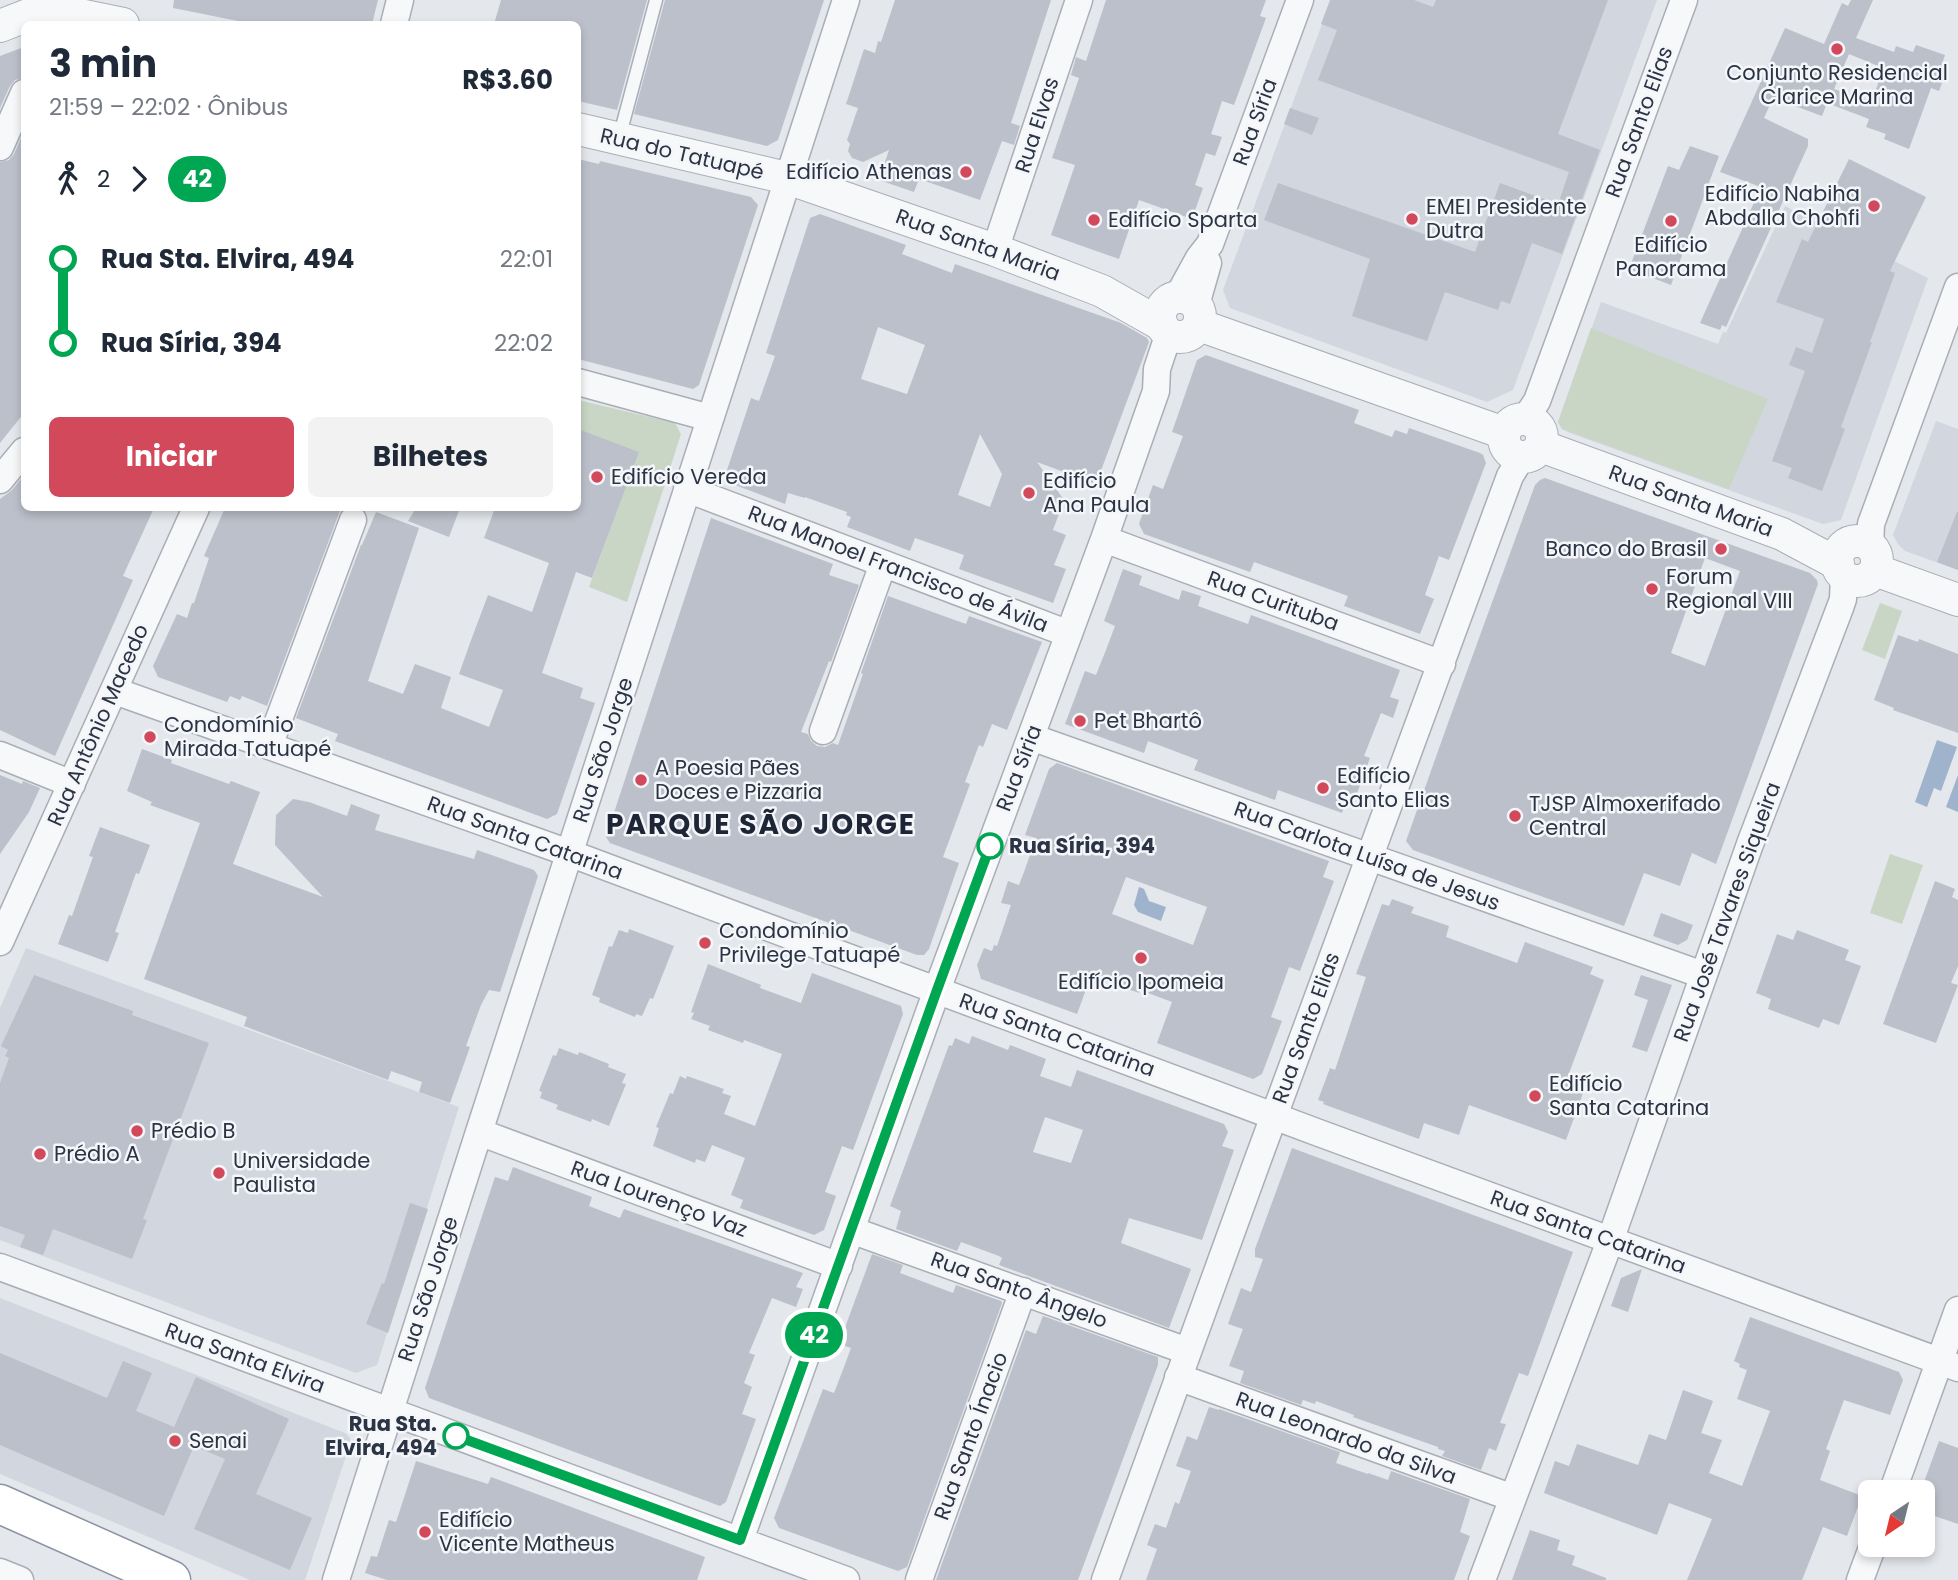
<!DOCTYPE html>
<html lang="pt">
<meta charset="utf-8">
<style>
:root{--surface:#fff;--page:#f2f2f3;--text:#1f2937;--muted:#747a83;--accent:#d1495b}
body{margin:0;font-family:Poppins,sans-serif;background:var(--page);color:var(--text);height:100vh;display:flex;flex-direction:column;font-size:26px;white-space:nowrap}
*{box-sizing:border-box;margin:0}
p{font-size:23px;color:var(--muted)}
.icon{flex:none;width:38px;height:38px;fill:none;stroke:currentColor;stroke-width:2;stroke-linecap:round;stroke-linejoin:round}
.map{position:relative;flex:1;overflow:hidden}
.details{position:absolute;left:21px;top:21px;width:560px;height:490px;display:flex;flex-direction:column;background:var(--surface);border-radius:10px;box-shadow:0 4px 10px #0003}
.details>*{flex:none}
.badge{padding:0 14px;border-radius:23px;font-size:24px;line-height:46px}
.needle{width:46px;rotate:215deg}
.buttons{position:absolute;left:1858px;top:1480px;display:grid;gap:14px}
.buttons a{display:grid;place-items:center;width:77px;height:77px;border-radius:10px;background:var(--surface);box-shadow:0 4px 10px #0003;font-size:35px}
.map>.badge{position:absolute;translate:-50% -50%;box-shadow:0 0 0 4px #fff}
.legs{display:flex;align-items:center;gap:10px;height:77px;padding:0 28px;font-size:23px}
.legs p{margin-inline-start:auto}
.overview{display:flex;align-items:center;justify-content:space-between;height:119px;padding:0 28px}
h1{font-size:38px;font-weight:700;line-height:52px}
.cta{display:flex;gap:14px;margin-top:auto;padding:14px 28px}
.cta a{flex:1;height:80px;border-radius:10px;background:var(--accent);color:#fff;font-size:28px;font-weight:700;line-height:80px;text-align:center}
.cta a+a{background:var(--page);color:var(--text)}
ul{padding:0 28px;list-style:none}
li{display:flex;align-items:center;gap:24px;height:84px;font-size:26px}
li i{display:grid;place-items:center;width:10px;height:100%;margin:0 9px;background:currentColor}
li i::after{content:'';width:18px;height:18px;margin:-9px;border:5px solid;border-radius:50%;background:var(--surface)}
li p{margin-inline-start:auto}
li:first-child i{background:linear-gradient(#0000 50%,currentColor 0)}
li:last-child i{background:linear-gradient(currentColor 50%,#0000 0)}
.map>svg:first-child{display:block}
</style>
<div class="map">
<svg width="1958" height="1580" viewBox="0 0 1958 1580">
<rect width="100%" height="100%" fill="#e4e7ec"/>
<!-- built -->
<path fill="#d2d6de" d="M1331,0H1657L1513,390L1487,402L1230,308L1223,290Z
M1785,206L1928,278L1841,520L1823,524L1570,433L1562,429L1558,422L1601,302L1718,344L1723,332L1726,333Z
M1936,421L1958,429V570L1905,551L1898,544L1893,535Z
M26,948L459,1107L377,1365L356,1373L0,1240V1008Z
M0,1298L345,1433L350,1438V1444L305,1580H250L0,1474Z"/>
<!-- green -->
<path fill="#c9d6c5" d="M1591,328L1768,399L1729,489L1562,429L1558,422Z
M578,400L675,423L681,434L627,602L589,587L638,452L578,430Z
M1880,603L1902,611L1885,659L1862,650Z
M1890,854L1923,865L1902,924L1870,913Z"/>
<!-- water -->
<path fill="#9fb4cc" d="M1937,740L1957,747L1941,791L1934,788L1927,807L1915,802Z
M1958,775V812L1946,807Z
M1139,887L1144,889L1149,901L1166,907L1161,921L1138,912L1134,905Z"/>
<!-- building -->
<path fill="#bbc0ca" fill-rule="evenodd" d="M174,0H378L372,24H253L173,8Z
M501,0H647L617,110L578,101V24H494Z
M665,0H824L778,140L767,146L634,114Z
M895,0H1051L1011,123L1020,126L1014,145L1002,141L980,200L919,179L914,192L879,180L889,150L863,162L852,158L848,151L850,144L847,140L858,108L846,104L849,95L864,49L875,53L878,41L881,42Z
M1106,0H1266L1260,16L1266,18L1234,105L1222,101L1211,134L1222,137L1215,156L1206,153L1195,185L1203,188L1192,219L1139,200L1119,259L1051,235L1075,165L1052,158L1079,78L1071,75L1076,57L1086,61Z
M1330,0H1414L1433,7L1436,0H1608L1558,134L1600,150L1562,254L1532,243L1510,304L1501,301L1498,310L1445,292L1427,341L1352,316L1370,259L1264,220L1278,183L1475,252L1500,183L1558,204L1569,172L1318,80L1337,30L1321,24Z
M1851,0H1873L1856,38L1894,52L1896,46L1913,52L1916,45L1945,55L1942,64L1948,66L1939,91L1931,88L1909,149L1884,139L1886,134L1866,127L1869,119L1827,103L1822,116L1773,98L1764,118L1808,139V146L1726,327L1722,325L1720,330L1700,323L1761,187L1720,172L1785,28L1824,44L1842,3L1848,6ZM1849,54L1883,68L1872,102L1834,89Z
M24,47V78L15,80L10,86L0,108V56Z
M1290,108L1319,118L1312,135L1284,124Z
M24,131V413L0,443V162L9,160L14,154Z
M1690,146L1719,156L1671,285L1629,269L1668,166L1679,170Z
M578,159L599,164L600,161L751,197L758,205L699,385L693,389L578,359Z
M1849,159L1926,197L1890,271L1895,273L1870,342H1872L1841,427L1845,429L1822,491L1788,478L1792,468L1772,461L1805,371L1789,365L1796,347L1812,353L1824,319L1776,302L1802,239L1808,242Z
M820,214L906,245L902,254L952,273L955,264L1121,323L1147,338L1149,342L1096,484L1037,462L1064,500L1053,530L1066,535L1054,565L1066,569L1053,603L959,569L964,555L915,538L910,551L847,527L851,517L846,515L847,512L805,497V498L788,493L785,504L730,483L726,473L751,398L759,401L775,356L766,353L810,218ZM878,327L925,345L907,394L861,379ZM980,434L1002,474L990,507L958,495Z
M1206,355L1359,410L1354,423L1392,437L1395,430L1407,434L1409,428L1480,453L1483,455L1486,463L1449,560L1439,556L1425,595L1434,599L1420,634L1344,606L1348,596L1254,562L1250,572L1144,534L1139,524L1142,515L1153,485L1163,489L1183,436L1172,432L1197,360Z
M578,429L639,452L592,578L576,572L542,673L583,688L580,698L595,703L557,814L547,819L482,795L335,741L338,734L296,718L361,545H362L376,512L419,528L368,681L403,694L415,664L451,677L441,708L489,727L503,690L459,674L470,643L488,595L532,612L549,563L484,538L495,508H578Z
M24,475V508H154L123,576L133,580L55,756L0,730V499L12,490Z
M1545,478L1810,573L1817,580L1818,584L1716,864L1692,853L1680,886L1644,873L1624,926L1413,850L1406,841L1448,723L1535,485L1540,480ZM1705,558L1740,571L1705,666L1671,653Z
M225,508H341L267,706L242,696L240,700L230,696L227,702L158,677L153,666L177,614L187,618L192,603H194L209,558L204,556Z
M416,508H460L449,537L408,521Z
M1957,512H1958V570L1937,562Z
M711,518L833,564L829,575L859,585L831,662L829,661L801,732L808,734L811,741L817,746L825,747L833,743L838,745L863,674L861,673L888,596L966,624L969,616L1042,642L1007,730L992,724L983,747L979,745L965,782L970,784L943,857L959,863L929,949L924,955H917L610,843L606,837Z
M1123,569L1142,576L1139,585L1179,600L1182,590L1201,596L1198,606L1248,624L1251,615L1400,670L1390,697L1399,700L1393,718L1381,713L1364,756L1370,758L1356,796L1349,793L1342,813L1278,790L1275,800L1194,770L1198,760L1148,741L1144,753L1065,724L1085,671L1096,675L1106,650L1115,626L1104,621Z
M1898,635L1918,642L1919,639L1958,654V733L1893,710L1894,708L1874,700Z
M142,749L172,760L171,763L229,784L231,781L260,792L233,864L323,897L275,845L276,815L293,799L309,802L347,816L351,804L380,815L375,830L474,859L477,850L534,870L538,876L500,992L489,990L481,1005L466,1046L470,1047L450,1103L419,1092L422,1082L391,1071L388,1080L244,1026L247,1017L144,979L200,823L150,805L152,802L127,791Z
M1057,763L1329,861L1323,877L1334,881L1300,971L1289,967L1271,1017L1282,1021L1262,1074L1253,1079L1157,1043L1172,1002L1140,990L1139,993L1091,976L1077,1014L981,979L977,965L984,948L992,951L994,945L997,946L1011,905L1001,903L1008,881L1019,885L1024,872L1036,838L1025,835L1049,769ZM1126,877L1207,907L1193,945L1112,914Z
M0,775L22,784L23,781L40,788L29,812L0,854Z
M100,827L150,845L139,874L136,873L115,932L119,933L108,962L58,944L69,915L72,916L93,857L89,856Z
M1935,881L1955,889L1952,897L1958,900V966L1951,983L1958,985L1936,1043L1883,1024Z
M1392,899L1414,907L1411,913L1449,926L1446,937L1517,963L1525,942L1593,967L1590,974L1604,980L1568,1076L1587,1082L1566,1140L1469,1105L1459,1135L1424,1123L1419,1139L1323,1104L1324,1102L1318,1100L1330,1068L1335,1070L1366,977L1356,974L1382,904L1389,906Z
M1661,913L1693,925L1687,940L1678,945L1653,936Z
M629,929L674,946L653,999L650,998L642,1016L636,1014L635,1017L599,1002L600,998L592,995L609,946L612,947L619,930L628,933Z
M1797,930L1849,950L1845,960L1861,966L1839,1025L1823,1019L1819,1028L1768,1009L1771,999L1756,993L1777,934L1793,940Z
M708,964L761,985L760,988L801,1003L812,973L901,1006L903,1014L853,1150L842,1146L825,1192L836,1196L824,1230L814,1235L740,1208L743,1200L731,1195L745,1158L712,1145L705,1162L696,1159L695,1163L653,1146L659,1128L656,1127L670,1093L673,1094L680,1076L686,1079L687,1076L724,1089L722,1093L731,1096L724,1114L755,1126L782,1054L744,1040L743,1043L708,1030L710,1026L691,1019L694,1013L691,1012Z
M34,975L133,1011L132,1015L209,1043L143,1219L147,1220L132,1259L53,1229L43,1255L20,1247L25,1235L0,1226V1083L9,1058L5,1056L8,1050L1,1046Z
M1641,975L1672,985L1647,1052L1632,1047L1648,1000L1634,995Z
M972,1036L1008,1050L1010,1045L1046,1059L1040,1076L1071,1087L1077,1070L1224,1124L1228,1132L1222,1146L1234,1150L1202,1240L1129,1218L1121,1243L1191,1269L1169,1328L999,1265L1002,1258L999,1256L961,1242L957,1251L896,1229L901,1211L890,1206L949,1045L952,1046L955,1038L969,1044ZM1045,1117L1083,1130L1071,1163L1033,1152Z
M559,1048L578,1055L579,1052L609,1064L608,1067L626,1074L622,1083L626,1084L609,1126L592,1119L591,1122L556,1109L558,1105L540,1098L542,1092L539,1091L553,1055L556,1056Z
M1292,1148L1573,1252L1528,1376L1519,1373L1500,1423L1506,1424L1496,1451L1489,1448L1481,1470L1442,1456L1445,1451L1438,1449V1447L1353,1417L1354,1415L1316,1401L1315,1404L1303,1400L1301,1405L1240,1383L1244,1371L1229,1366L1243,1329L1228,1324L1241,1288L1251,1292L1263,1259L1255,1257V1249Z
M513,1167L592,1197L589,1206L620,1218L624,1209L803,1273L796,1287L803,1289L796,1307L772,1298L749,1353L755,1355L744,1383L752,1387L742,1414L756,1419L726,1502L720,1506L429,1398L425,1388L495,1177L508,1181Z
M410,1203L428,1209L388,1333L366,1324L382,1283L384,1284Z
M872,1254L903,1265L900,1273L916,1279L953,1293L956,1285L1001,1301L1002,1303L907,1567L898,1571L779,1528L774,1518L823,1389L834,1393L844,1367L851,1348L839,1344Z
M1642,1269L1628,1312L1611,1306L1621,1278Z
M1043,1316L1158,1357V1365L1078,1580H936L1026,1330L1036,1334Z
M1750,1317L1899,1372L1903,1380L1890,1415L1844,1400L1826,1449L1830,1451L1820,1480L1862,1496L1847,1536L1823,1527L1802,1580H1687L1712,1519L1669,1503L1657,1535L1544,1493L1555,1461L1569,1466L1577,1444L1638,1465L1649,1434L1666,1440L1683,1390L1713,1401L1701,1433L1722,1440L1709,1473L1742,1486L1770,1411L1737,1399L1747,1370L1739,1367L1740,1364L1734,1361Z
M0,1353L107,1398L123,1361L152,1373L136,1411L174,1427L196,1377L289,1419L256,1494L312,1518L290,1570L194,1529L225,1459L194,1446L164,1516L0,1445Z
M1209,1407L1219,1410V1409L1340,1452L1336,1463L1368,1474V1473L1388,1480L1391,1471L1470,1499L1460,1532L1470,1536L1454,1580H1146L1157,1549L1147,1545L1155,1524L1166,1528L1175,1502L1179,1504L1191,1471L1176,1466L1187,1436L1197,1440Z
M1939,1441L1958,1448V1524L1923,1512V1493H1920Z
M416,1461L488,1484L491,1477L705,1557L697,1580H387L365,1573L371,1556L377,1557L389,1520L396,1522Z
M1530,1530L1560,1540L1557,1550L1575,1556L1572,1565L1606,1578V1580H1512Z"/>
<g fill="none" stroke-linecap="round" stroke-linejoin="round">
<defs>
<path id="service" d="M619,138L656,0"/>
<path id="minor" d="M394,24L400,0
M0,147L24,93
M995,250L1079,0
M1177,298L1199,258L1210,244L1300,0
M1196,305L1208,263
M578,382L710,418
M1525,419L1537,401L1684,0
M0,480L24,451
M687,489L1069,634
M1104,539L1442,664
M1870,547L1871,524L1958,287
M115,691L569,853L1319,1133L1958,1368
M823,731L883,564
M1031,737L1703,975
M269,746L353,520
M0,755L72,784
M0,942L196,508
M479,1132L839,1266
M851,1230L1187,1351
M0,1267L846,1580
M1178,1377L1513,1498
M1892,1493L1958,1310
M740,1540L937,990L1104,539L1156,391L1157,369L1169,333
M0,1572L20,1580
M336,1580L479,1132L846,0
M919,1580L1023,1291
M1105,1580L1257,1162L1510,476L1521,458
M1482,1580L1610,1241L1750,844L1841,605L1843,599L1844,576
M1860,1580L1873,1545"/>
<path id="tertiary" d="M0,26L46,8L123,24
M578,129L787,178L995,250L1102,291L1162,325
M1160 317a20 20 0 1 1 40 0a20 20 0 1 1-40 0Z
M1199,325L1504,433
M1504 438a19 19 0 1 1 38 0a19 19 0 1 1-38 0Z
M1541,446L1782,534L1838,564
M1837 561a20 20 0 1 1 40 0a20 20 0 1 1-40 0Z
M1875,570L1958,600"/>
<path id="trunk" d="M0,1504L171,1580"/>
</defs>
<!-- service casing -->
<use href="#service" stroke="#a9aeb7" stroke-width="15"/>
<!-- minor casing -->
<use href="#minor" stroke="#a9aeb7" stroke-width="29"/>
<!-- tertiary casing -->
<use href="#tertiary" stroke="#a9aeb7" stroke-width="34"/>
<!-- trunk casing -->
<use href="#trunk" stroke="#8b94a3" stroke-width="41"/>
<!-- service -->
<use href="#service" stroke="#f7f8fa" stroke-width="12"/>
<!-- minor -->
<use href="#minor" stroke="#f7f8fa" stroke-width="26"/>
<!-- tertiary -->
<use href="#tertiary" stroke="#f7f8fa" stroke-width="32"/>
<!-- trunk -->
<use href="#trunk" stroke="#fff" stroke-width="38"/>
</g>
<g fill="none" stroke-linecap="round" stroke-linejoin="round">
<defs>
<path id="line-1" d="M456,1436L740,1540L937,990L990,846"/>
</defs>
<!-- line-1 casing -->
<use href="#line-1" stroke="#fff" stroke-width="16"/>
<!-- line-1 -->
<use href="#line-1" stroke="#00a651" stroke-width="10"/>
</g>
<!-- markers -->
<g fill="#d1495b" stroke="#f4f6f9" stroke-width="2.5">
<circle cx="1837" cy="49" r="7"/>
<circle cx="966" cy="172" r="7"/>
<circle cx="1874" cy="206" r="7"/>
<circle cx="1412" cy="219" r="7"/>
<circle cx="1094" cy="220" r="7"/>
<circle cx="1671" cy="221" r="7"/>
<circle cx="597" cy="477" r="7"/>
<circle cx="1029" cy="493" r="7"/>
<circle cx="1721" cy="549" r="7"/>
<circle cx="1652" cy="589" r="7"/>
<circle cx="1080" cy="721" r="7"/>
<circle cx="150" cy="737" r="7"/>
<circle cx="641" cy="780" r="7"/>
<circle cx="1323" cy="788" r="7"/>
<circle cx="1515" cy="816" r="7"/>
<circle cx="705" cy="943" r="7"/>
<circle cx="1141" cy="958" r="7"/>
<circle cx="1535" cy="1096" r="7"/>
<circle cx="137" cy="1131" r="7"/>
<circle cx="40" cy="1154" r="7"/>
<circle cx="219" cy="1173" r="7"/>
<circle cx="175" cy="1441" r="7"/>
<circle cx="425" cy="1532" r="7"/>
</g>
<g fill="#fff" stroke="#00a651" stroke-width="3.5">
<circle cx="990" cy="846" r="12"/>
<circle cx="456" cy="1436" r="12"/>
</g>
<g text-anchor="middle" stroke-width="5" stroke-linejoin="round" paint-order="stroke">
<!-- poi labels -->
<g font-size="21" fill="#2b3445" stroke="#f4f6f9" text-anchor="start">
<text x="1837" y="80" text-anchor="middle">Conjunto Residencial<tspan x="1837" dy="24">Clarice Marina</tspan></text>
<text x="952" y="179" text-anchor="end">Edifício Athenas</text>
<text x="1860" y="201" text-anchor="end">Edifício Nabiha<tspan x="1860" dy="24">Abdalla Chohfi</tspan></text>
<text x="1426" y="214">EMEI Presidente<tspan x="1426" dy="24">Dutra</tspan></text>
<text x="1108" y="227">Edifício Sparta</text>
<text x="1671" y="252" text-anchor="middle">Edifício<tspan x="1671" dy="24">Panorama</tspan></text>
<text x="611" y="484">Edifício Vereda</text>
<text x="1043" y="488">Edifício<tspan x="1043" dy="24">Ana Paula</tspan></text>
<text x="1707" y="556" text-anchor="end">Banco do Brasil</text>
<text x="1666" y="584">Forum<tspan x="1666" dy="24">Regional VIII</tspan></text>
<text x="1094" y="728">Pet Bhartô</text>
<text x="164" y="732">Condomínio<tspan x="164" dy="24">Mirada Tatuapé</tspan></text>
<text x="655" y="775">A Poesia Pães<tspan x="655" dy="24">Doces e Pizzaria</tspan></text>
<text x="1337" y="783">Edifício<tspan x="1337" dy="24">Santo Elias</tspan></text>
<text x="1529" y="811">TJSP Almoxerifado<tspan x="1529" dy="24">Central</tspan></text>
<text x="719" y="938">Condomínio<tspan x="719" dy="24">Privilege Tatuapé</tspan></text>
<text x="1141" y="989" text-anchor="middle">Edifício Ipomeia</text>
<text x="1549" y="1091">Edifício<tspan x="1549" dy="24">Santa Catarina</tspan></text>
<text x="151" y="1138">Prédio B</text>
<text x="54" y="1161">Prédio A</text>
<text x="233" y="1168">Universidade<tspan x="233" dy="24">Paulista</tspan></text>
<text x="189" y="1448">Senai</text>
<text x="439" y="1527">Edifício<tspan x="439" dy="24">Vicente Matheus</tspan></text>
</g>
<!-- street labels -->
<g font-size="21" fill="#2b3445" stroke="#f4f6f9">
<text transform="translate(1255 122) rotate(-70)" y="7">Rua Síria</text>
<text transform="translate(1639 122) rotate(-70)" y="7">Rua Santo Elias</text>
<text transform="translate(1037 125) rotate(-72)" y="7">Rua Elvas</text>
<text transform="translate(682 154) rotate(13)" y="7">Rua do Tatuapé</text>
<text transform="translate(978 245) rotate(20)" y="7">Rua Santa Maria</text>
<text transform="translate(1691 501) rotate(20)" y="7">Rua Santa Maria</text>
<text transform="translate(898 569) rotate(21)" y="7">Rua Manoel Francisco de Ávila</text>
<text transform="translate(1273 601) rotate(20)" y="7">Rua Curituba</text>
<text transform="translate(98 725) rotate(-66)" y="7">Rua Antônio Macedo</text>
<text transform="translate(603 750) rotate(-72)" y="7">Rua São Jorge</text>
<text transform="translate(1019 768) rotate(-69)" y="7">Rua Síria</text>
<text transform="translate(525 838) rotate(20)" y="7">Rua Santa Catarina</text>
<text transform="translate(1367 856) rotate(20)" y="7">Rua Carlota Luísa de Jesus</text>
<text transform="translate(1727 912) rotate(-70)" y="7">Rua José Tavares Siqueira</text>
<text transform="translate(1306 1028) rotate(-70)" y="7">Rua Santo Elias</text>
<text transform="translate(1057 1035) rotate(20)" y="7">Rua Santa Catarina</text>
<text transform="translate(659 1199) rotate(20)" y="7">Rua Lourenço Vaz</text>
<text transform="translate(1588 1232) rotate(20)" y="7">Rua Santa Catarina</text>
<text transform="translate(428 1289) rotate(-72)" y="7">Rua São Jorge</text>
<text transform="translate(1019 1290) rotate(20)" y="7">Rua Santo Ângelo</text>
<text transform="translate(245 1358) rotate(20)" y="7">Rua Santa Elvira</text>
<text transform="translate(971 1436) rotate(-70)" y="7">Rua Santo Ínacio</text>
<text transform="translate(1346 1438) rotate(20)" y="7">Rua Leonardo da Silva</text>
</g>
<!-- stop labels -->
<g font-size="21" font-weight="bold" fill="#2b3445" stroke="#f4f6f9" text-anchor="start">
<text x="1009" y="853">Rua Síria, 394</text>
<text x="437" y="1431" text-anchor="end">Rua Sta.<tspan x="437" dy="24">Elvira, 494</tspan></text>
</g>
<!-- district labels -->
<g font-size="28" font-weight="bold" letter-spacing="2" fill="#1d2536" stroke="#f4f6f9">
<text x="761" y="834">PARQUE SÃO JORGE</text>
</g>
</g>
</svg>
<div class="buttons">
<a><svg class="needle" viewBox="-14 -14 28 28"><path d="M0-13l5 13h-10z" fill="#e53935"/><path d="M0 13l5-13h-10z" fill="#747a83"/></svg></a>
</div>
<b class="badge" style="left:814px;top:1335px;background:#00a651;color:#fff">42</b>
<section class="details">
<div class="overview"><div><h1>3 min</h1><p>21:59 – 22:02 · Ônibus</p></div><b>R$3.60</b></div>
<div class="legs"><svg class="icon" aria-label="walk" viewBox="0 0 24 24"><circle cx="13" cy="4" r="2"/><path d="M13 8l-2 6 4 7M11 14l-3 7M7 12l3-4h3l4 4"/></svg>2<svg class="icon" aria-label="forward" viewBox="0 0 24 24"><path d="M9 5l7 7-7 7"/></svg><b class="badge" style="background:#00a651;color:#fff">42</b></div>
<ul>
<li><i style="color:#00a651"></i><b>Rua Sta. Elvira, 494</b><p>22:01</p></li>
<li><i style="color:#00a651"></i><b>Rua Síria, 394</b><p>22:02</p></li>
</ul>
<div class="cta"><a>Iniciar</a><a>Bilhetes</a></div>
</section>
</div>
